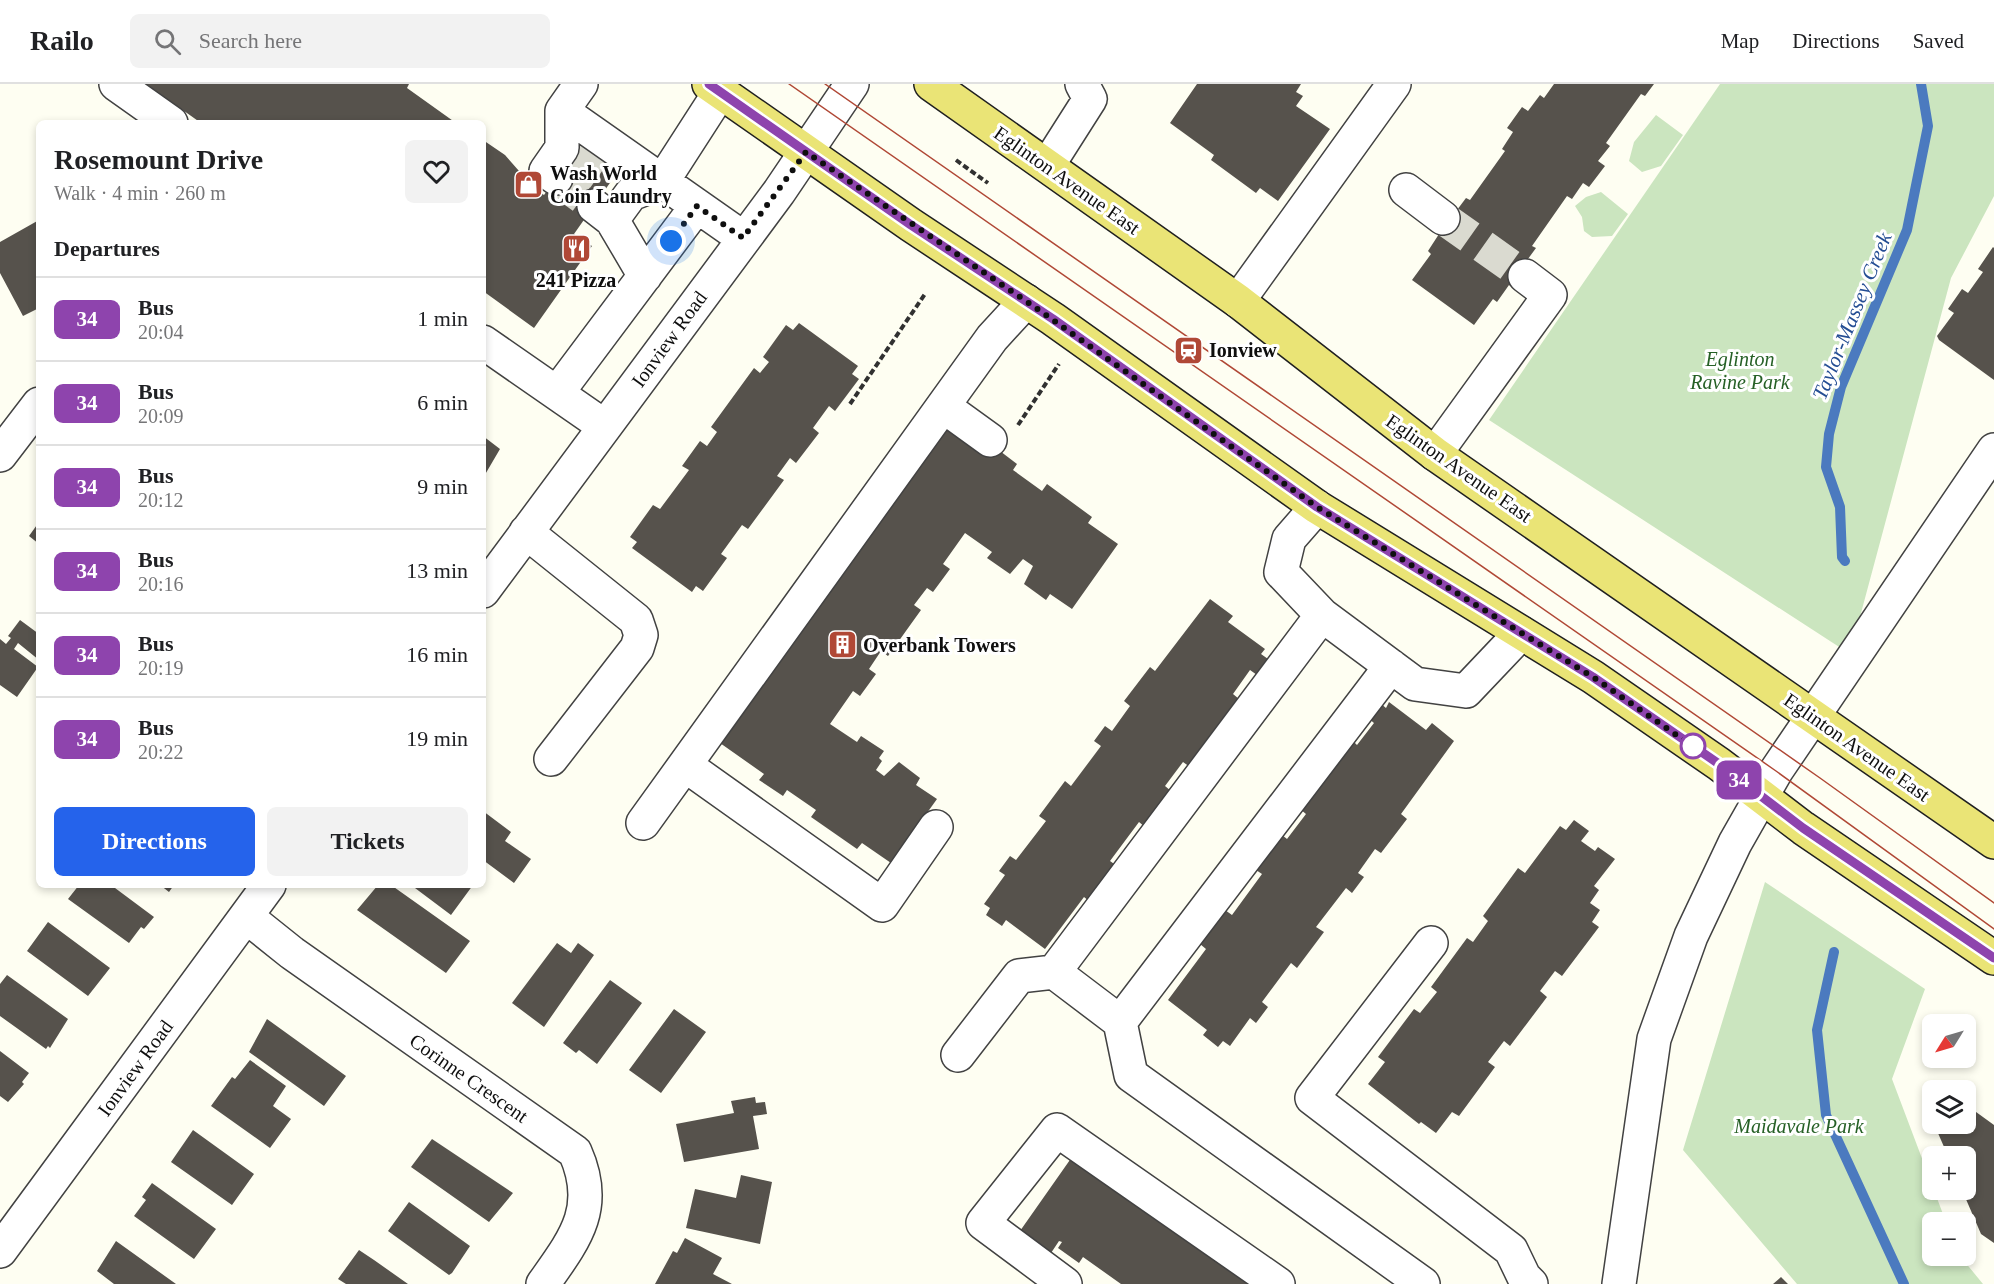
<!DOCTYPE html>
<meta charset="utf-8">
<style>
:root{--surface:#fff;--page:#f2f2f2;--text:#202124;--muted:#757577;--line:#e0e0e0;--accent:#2563eb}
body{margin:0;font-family:"Times New Roman",serif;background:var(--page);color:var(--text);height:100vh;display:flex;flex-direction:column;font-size:22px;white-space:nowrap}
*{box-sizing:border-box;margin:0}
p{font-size:20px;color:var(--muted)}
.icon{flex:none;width:33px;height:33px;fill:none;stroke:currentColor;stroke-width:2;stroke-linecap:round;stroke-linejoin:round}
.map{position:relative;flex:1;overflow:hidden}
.side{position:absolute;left:36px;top:36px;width:450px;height:768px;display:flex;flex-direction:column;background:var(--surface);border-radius:9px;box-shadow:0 3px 9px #0003}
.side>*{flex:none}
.badge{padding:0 12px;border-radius:9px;font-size:21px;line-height:39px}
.needle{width:39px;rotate:233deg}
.buttons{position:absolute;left:1922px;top:930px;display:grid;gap:12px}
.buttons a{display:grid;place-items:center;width:54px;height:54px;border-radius:9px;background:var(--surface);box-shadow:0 3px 9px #0003;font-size:30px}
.you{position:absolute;width:30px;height:30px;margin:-15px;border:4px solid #fff;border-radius:50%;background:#1a73e8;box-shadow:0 0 0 9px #1a73e833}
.map>.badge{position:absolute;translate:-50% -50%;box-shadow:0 0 0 3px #fff}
h2{padding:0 18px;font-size:22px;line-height:54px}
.round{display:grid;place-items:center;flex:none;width:63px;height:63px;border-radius:9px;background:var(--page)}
.headline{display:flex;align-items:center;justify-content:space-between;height:102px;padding:0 18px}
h1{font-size:28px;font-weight:600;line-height:45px}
.primary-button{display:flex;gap:12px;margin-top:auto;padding:12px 18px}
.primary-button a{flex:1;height:69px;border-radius:9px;background:var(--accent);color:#fff;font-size:24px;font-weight:600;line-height:69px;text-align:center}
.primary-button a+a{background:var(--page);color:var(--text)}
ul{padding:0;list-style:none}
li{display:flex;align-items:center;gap:18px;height:84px;padding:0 18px;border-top:2px solid var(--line)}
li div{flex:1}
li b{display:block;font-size:22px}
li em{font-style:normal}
li .badge{min-width:66px;font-weight:700;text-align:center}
header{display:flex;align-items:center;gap:36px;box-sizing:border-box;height:84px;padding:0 30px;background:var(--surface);border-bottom:2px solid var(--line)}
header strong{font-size:28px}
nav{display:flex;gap:33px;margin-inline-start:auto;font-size:21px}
.search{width:420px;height:54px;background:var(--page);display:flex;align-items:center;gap:15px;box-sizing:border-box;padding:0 21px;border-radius:9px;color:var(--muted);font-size:22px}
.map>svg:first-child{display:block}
</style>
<header>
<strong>Railo</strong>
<div class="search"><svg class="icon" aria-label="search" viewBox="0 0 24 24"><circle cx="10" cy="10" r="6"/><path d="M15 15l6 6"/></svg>Search here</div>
<nav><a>Map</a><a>Directions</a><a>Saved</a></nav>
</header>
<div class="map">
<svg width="1994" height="1200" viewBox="0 0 1994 1200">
<rect width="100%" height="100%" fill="#fefef2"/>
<!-- green -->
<path fill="#cbe5bf" d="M1720,0H1994V112L1951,194L1850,570L1489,336Z
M1656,31L1683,51L1661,82L1642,88L1629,77L1634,58Z
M1601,108L1628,130L1612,152L1592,153L1584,147L1582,133L1575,122L1586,113Z
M1765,798L1925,905L1892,995L1946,1138H1932V1172H1960L1983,1200H1797L1683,1066Z"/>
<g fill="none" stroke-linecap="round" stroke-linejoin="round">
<!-- stream -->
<path stroke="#4b7abf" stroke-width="10" d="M1845,477L1842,473L1840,423L1826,383L1829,350L1841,303L1907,146L1928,42L1921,0
M1834,868L1817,946L1826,1031L1904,1200"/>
</g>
<!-- building -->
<path fill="#56524c" d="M146,0H409L407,4L456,39H201Z
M1197,0H1301L1296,8L1303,12L1296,22L1330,45L1278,117L1260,104L1256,109L1211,76L1214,71L1170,39Z
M1554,0H1654L1645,12L1641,10L1606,59L1610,62L1598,77L1605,82L1589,103L1583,99L1572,115L1567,112L1532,162L1536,164L1525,179L1531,184L1515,206L1509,201L1497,218L1493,215L1474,241L1412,196L1431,170L1428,167L1439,150L1433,146L1454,130L1466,114L1470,116L1505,67L1502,65L1513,48L1507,44L1522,23L1528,27L1540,11L1544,14Z
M483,56L505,71L534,104L544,111L581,59L619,86L574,150L592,162L534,244L483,207Z
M39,136V224L23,232L0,189V158Z
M1993,163L1994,164V296L1939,256L1937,252L1954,229L1948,225L1962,205L1968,209L1983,188L1978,185Z
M799,239L858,282L852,290L859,295L835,327L829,322L813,344L819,349L796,379L790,374L777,392L784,396L748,445L742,441L721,470L727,474L703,507L696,502L692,508L632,464L637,458L630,453L653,421L660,425L689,386L682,382L700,357L707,362L717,348L711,343L754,284L760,289L769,278L763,273L786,241L793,246Z
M947,339L996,364L1017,380L1013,386L1042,407L1047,400L1092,433L1088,439L1118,460L1072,525L1050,510L1046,516L1024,500L1033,482L1023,475L1010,490L987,474L992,468L965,449L943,480L950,485L933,508L927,504L914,521L921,526L888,572L881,567L869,585L876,590L860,612L853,607L830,640L857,658L861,652L884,667L879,674L882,677L876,686L884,692L899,678L920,694L916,701L937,715L891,779L862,759L857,765L811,733L816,726L787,706L783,712L759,696L764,690L720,659Z
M483,352L500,365L483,394Z
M39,438V460L29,452Z
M1210,515L1233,532L1228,538L1265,565L1261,570L1268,575L1257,591L1250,586L1233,610L1239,615L1190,683L1183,678L1165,702L1171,707L1145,743L1139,738L1110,777L1117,782L1090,818L1084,813L1045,865L1006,836L1002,842L986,831L990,824L984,820L1005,791L999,787L1010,772L1016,776L1046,737L1039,732L1065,697L1071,702L1101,662L1094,657L1105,642L1112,647L1130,622L1124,617L1150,583L1155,587Z
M20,536L39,550V576L18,559L14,565L38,583L17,613L0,601V555L6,560L11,554L8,552Z
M1389,618L1426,646L1432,639L1454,657L1401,730L1407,735L1381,769L1375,765L1358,789L1364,793L1352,809L1346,804L1316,843L1324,848L1297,884L1291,879L1262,918L1268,923L1256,939L1250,934L1230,962L1223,957L1218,963L1203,951L1207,946L1168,916L1206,865L1200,860L1225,826L1232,831L1262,790L1256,786L1282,751L1287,755L1306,730L1300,725L1352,656L1357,661L1374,639L1368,634L1380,619L1386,624Z
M483,727L511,748L505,757L531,775L514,799L483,776Z
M1574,736L1589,747L1581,757L1595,767L1598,763L1615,775L1594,802L1599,806L1590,819L1600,826L1592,838L1599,843L1562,892L1555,887L1540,907L1547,913L1510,962L1504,957L1488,978L1495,983L1459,1032L1452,1028L1436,1049L1421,1038L1419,1040L1368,1000L1385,978L1378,973L1414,925L1420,929L1437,908L1431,903L1467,854L1473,858L1488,837L1483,832L1518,784L1525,789L1560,742L1566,746Z
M79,801H111L154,833L144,845L141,843L129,859L68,815Z
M160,801H174L169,808Z
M378,801H391L470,857L446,889L357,826Z
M411,801H473L451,831Z
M48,838L110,884L88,912L27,867Z
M557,859L571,869L578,859L594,871L544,943L512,919Z
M7,891L68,935L50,964L48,962L46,965L0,932V900Z
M610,896L642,919L597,980L579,966L576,969L563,959Z
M674,925L706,948L661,1009L629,986Z
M267,935L346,992L324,1022L249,968Z
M0,967L29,989L22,998L24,1000L8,1018L0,1012Z
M250,976L286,1002L273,1022L291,1035L270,1064L211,1022L232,993L235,995Z
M755,1013L756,1019L765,1018L767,1030L753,1032L759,1065L684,1078L676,1040L734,1029L731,1017Z
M1965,1020L1994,1041V1159L1981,1150L1962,1106H1965V1072H1948L1934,1040H1965Z
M193,1046L254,1090L232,1121L171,1078Z
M432,1055L513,1109L489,1138L411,1083Z
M1079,1063L1263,1200H1121L1083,1173L1079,1179L1058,1164L1062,1158L1059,1157L1051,1169L1020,1147Z
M741,1091L772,1098L760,1160L686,1144L695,1105L736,1114Z
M152,1099L216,1145L194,1175L134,1132L146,1116L142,1113Z
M409,1118L470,1162L452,1189L449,1191L388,1147Z
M685,1154L722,1174L713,1190L732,1200H655L673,1167L677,1169Z
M116,1157L176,1200H114L97,1187Z
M359,1166L374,1176L408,1200H346L338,1195Z
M1781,1193L1788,1200H1773Z"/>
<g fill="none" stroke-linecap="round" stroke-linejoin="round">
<!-- minor-tunnel -->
<path stroke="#dadad0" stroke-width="33" stroke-dasharray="33 16" stroke-linecap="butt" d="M573,71L611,98
M556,94L594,122
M1443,134L1525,192"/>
<defs>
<path id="minor" d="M116,0L171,39
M562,27L743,154
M1048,81L1090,15L1082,0
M556,94L546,87L562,64V27L581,0
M1406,106L1443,134
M594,122L612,136L645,192
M612,136L631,110L662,98L720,8
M1238,217L1394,0
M483,258L604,342
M557,309L697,122
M943,322L990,356
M1435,370L1550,211L1525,192
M0,371L39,320
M1317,423L1289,455L1281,488L1322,531L1415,600L1466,607L1521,549
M526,448L636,536L641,551L637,564L551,675
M483,507L779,108L852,0
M1322,531L1054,888L1120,938L1391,582
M685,681L882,821L936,743
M643,739L992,254L1026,217
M247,833L292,869L575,1068C600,1124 575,1155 543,1200
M1431,859L1312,1014L1511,1166L1524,1193L1531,1200
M1120,938L1131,991L1423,1200
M958,971L1019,892L1054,888
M0,1167L269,801
M1065,1200L983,1139L1057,1046L1278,1200
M1619,1200L1654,955L1691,852L1735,759L1776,687L1994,366"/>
<path id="major" d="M709,0L911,141L1053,235L1317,423L1593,593L1719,680L1803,744L1994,874
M931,0L1238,217L1435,370L1994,758"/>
</defs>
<!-- minor casing -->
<use href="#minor" stroke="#424242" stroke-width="36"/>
<!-- major casing -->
<use href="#major" stroke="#202020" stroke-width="36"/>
<!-- path -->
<path stroke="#313131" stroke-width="4" stroke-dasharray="6 3" stroke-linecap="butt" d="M956,76L988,99
M850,320L925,210
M1018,341L1059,280"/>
<!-- minor -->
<use href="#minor" stroke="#fff" stroke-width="33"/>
<!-- major -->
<use href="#major" stroke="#eae476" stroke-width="33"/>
<!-- tram -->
<path stroke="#b04836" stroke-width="1.5" d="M789,0L1776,687L1994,845
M825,0L1820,694L1994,819"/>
</g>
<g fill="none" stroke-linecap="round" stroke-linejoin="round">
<defs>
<path id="line" d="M709,0L911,141L1053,235L1317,423L1593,593L1719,680L1803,744L1994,874"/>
</defs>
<!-- line casing -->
<use href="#line" stroke="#fff" stroke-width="14"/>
<!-- line -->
<use href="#line" stroke="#8e44ad" stroke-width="9"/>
<!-- walk -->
<path stroke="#0f0f0f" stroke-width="6" stroke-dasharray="0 10.8" d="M671,157L697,122L743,154L806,68L1026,217L1317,423L1593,593L1701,668L1693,662"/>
</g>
<!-- icons -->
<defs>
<symbol id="shop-square" viewBox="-11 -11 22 22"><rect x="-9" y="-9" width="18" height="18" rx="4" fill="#b04836" stroke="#fff"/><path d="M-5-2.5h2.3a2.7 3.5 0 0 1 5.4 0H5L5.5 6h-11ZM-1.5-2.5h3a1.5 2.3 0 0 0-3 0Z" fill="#fff"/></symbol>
<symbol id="restaurant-square" viewBox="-11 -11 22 22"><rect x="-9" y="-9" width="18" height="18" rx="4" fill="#b04836" stroke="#fff"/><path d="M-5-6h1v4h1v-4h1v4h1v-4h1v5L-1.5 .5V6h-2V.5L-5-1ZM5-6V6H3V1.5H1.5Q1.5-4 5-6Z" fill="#fff"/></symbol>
<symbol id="station-square" viewBox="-11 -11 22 22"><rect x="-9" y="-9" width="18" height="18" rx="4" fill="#b04836" stroke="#fff"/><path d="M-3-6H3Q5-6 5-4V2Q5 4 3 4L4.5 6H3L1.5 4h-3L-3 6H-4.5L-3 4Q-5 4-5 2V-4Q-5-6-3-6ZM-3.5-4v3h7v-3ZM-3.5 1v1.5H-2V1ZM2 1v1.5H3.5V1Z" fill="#fff"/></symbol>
<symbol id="building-square" viewBox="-11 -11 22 22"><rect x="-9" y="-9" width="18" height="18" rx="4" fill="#b04836" stroke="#fff"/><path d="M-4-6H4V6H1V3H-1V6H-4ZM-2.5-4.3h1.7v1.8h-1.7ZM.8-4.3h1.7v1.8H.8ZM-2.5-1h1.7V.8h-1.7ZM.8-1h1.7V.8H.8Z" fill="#fff"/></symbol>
</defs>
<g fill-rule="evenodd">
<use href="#shop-square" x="512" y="84" width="33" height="33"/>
<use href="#restaurant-square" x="560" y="148" width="33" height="33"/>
<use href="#station-square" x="1172" y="250" width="33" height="33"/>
<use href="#building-square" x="826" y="544" width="33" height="33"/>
</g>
<!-- markers -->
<circle fill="#fff" stroke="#8e44ad" stroke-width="3" cx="1693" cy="662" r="12"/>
<g text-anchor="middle" stroke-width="6" stroke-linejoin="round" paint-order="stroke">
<!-- poi labels -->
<g font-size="20" font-weight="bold" fill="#0f0f0f" stroke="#fff" text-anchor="start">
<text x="550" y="96">Wash World<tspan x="550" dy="23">Coin Laundry</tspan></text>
<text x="576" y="203" text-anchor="middle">241 Pizza</text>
<text x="1209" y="273">Ionview</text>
<text x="863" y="568">Overbank Towers</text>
</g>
<!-- street labels -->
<g font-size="20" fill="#0f0f0f" stroke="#fff">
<text transform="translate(1067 96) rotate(35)" y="7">Eglinton Avenue East</text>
<text transform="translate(669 255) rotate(-54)" y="7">Ionview Road</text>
<text transform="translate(1459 384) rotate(35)" y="7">Eglinton Avenue East</text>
<text transform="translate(1857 663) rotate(35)" y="7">Eglinton Avenue East</text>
<text transform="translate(135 984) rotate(-54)" y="7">Ionview Road</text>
<text transform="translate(469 994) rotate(35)" y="7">Corinne Crescent</text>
</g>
<!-- park labels -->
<g font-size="20" font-style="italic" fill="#266026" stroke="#fff">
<text x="1740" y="282">Eglinton<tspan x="1740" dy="23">Ravine Park</tspan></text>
<text x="1799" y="1049">Maidavale Park</text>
</g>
<!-- water labels -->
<g font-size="21" font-style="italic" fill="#254e94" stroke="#fff">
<text transform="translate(1852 232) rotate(-68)" y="7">Taylor-Massey Creek</text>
</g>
</g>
</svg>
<div class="buttons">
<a><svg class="needle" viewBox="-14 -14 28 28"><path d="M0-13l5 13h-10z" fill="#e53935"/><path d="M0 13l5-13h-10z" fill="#757577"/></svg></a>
<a><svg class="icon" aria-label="layers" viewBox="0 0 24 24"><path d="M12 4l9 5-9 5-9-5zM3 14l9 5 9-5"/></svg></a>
<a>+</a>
<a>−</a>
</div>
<div class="you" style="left:671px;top:157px"></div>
<b class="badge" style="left:1739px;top:696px;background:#8e44ad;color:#fff">34</b>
<section class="side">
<div class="headline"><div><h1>Rosemount Drive</h1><p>Walk · 4 min · 260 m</p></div><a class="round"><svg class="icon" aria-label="heart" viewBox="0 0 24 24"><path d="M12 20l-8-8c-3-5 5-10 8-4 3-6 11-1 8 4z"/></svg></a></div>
<h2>Departures</h2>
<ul>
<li><span class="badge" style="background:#8e44ad;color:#fff">34</span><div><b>Bus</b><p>20:04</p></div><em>1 min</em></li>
<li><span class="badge" style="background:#8e44ad;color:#fff">34</span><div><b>Bus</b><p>20:09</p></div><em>6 min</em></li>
<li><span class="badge" style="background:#8e44ad;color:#fff">34</span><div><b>Bus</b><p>20:12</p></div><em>9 min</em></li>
<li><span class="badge" style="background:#8e44ad;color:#fff">34</span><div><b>Bus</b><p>20:16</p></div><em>13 min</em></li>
<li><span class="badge" style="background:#8e44ad;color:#fff">34</span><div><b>Bus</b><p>20:19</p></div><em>16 min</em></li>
<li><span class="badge" style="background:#8e44ad;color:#fff">34</span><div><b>Bus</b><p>20:22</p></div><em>19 min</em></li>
</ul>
<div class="primary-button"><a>Directions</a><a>Tickets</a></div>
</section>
</div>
